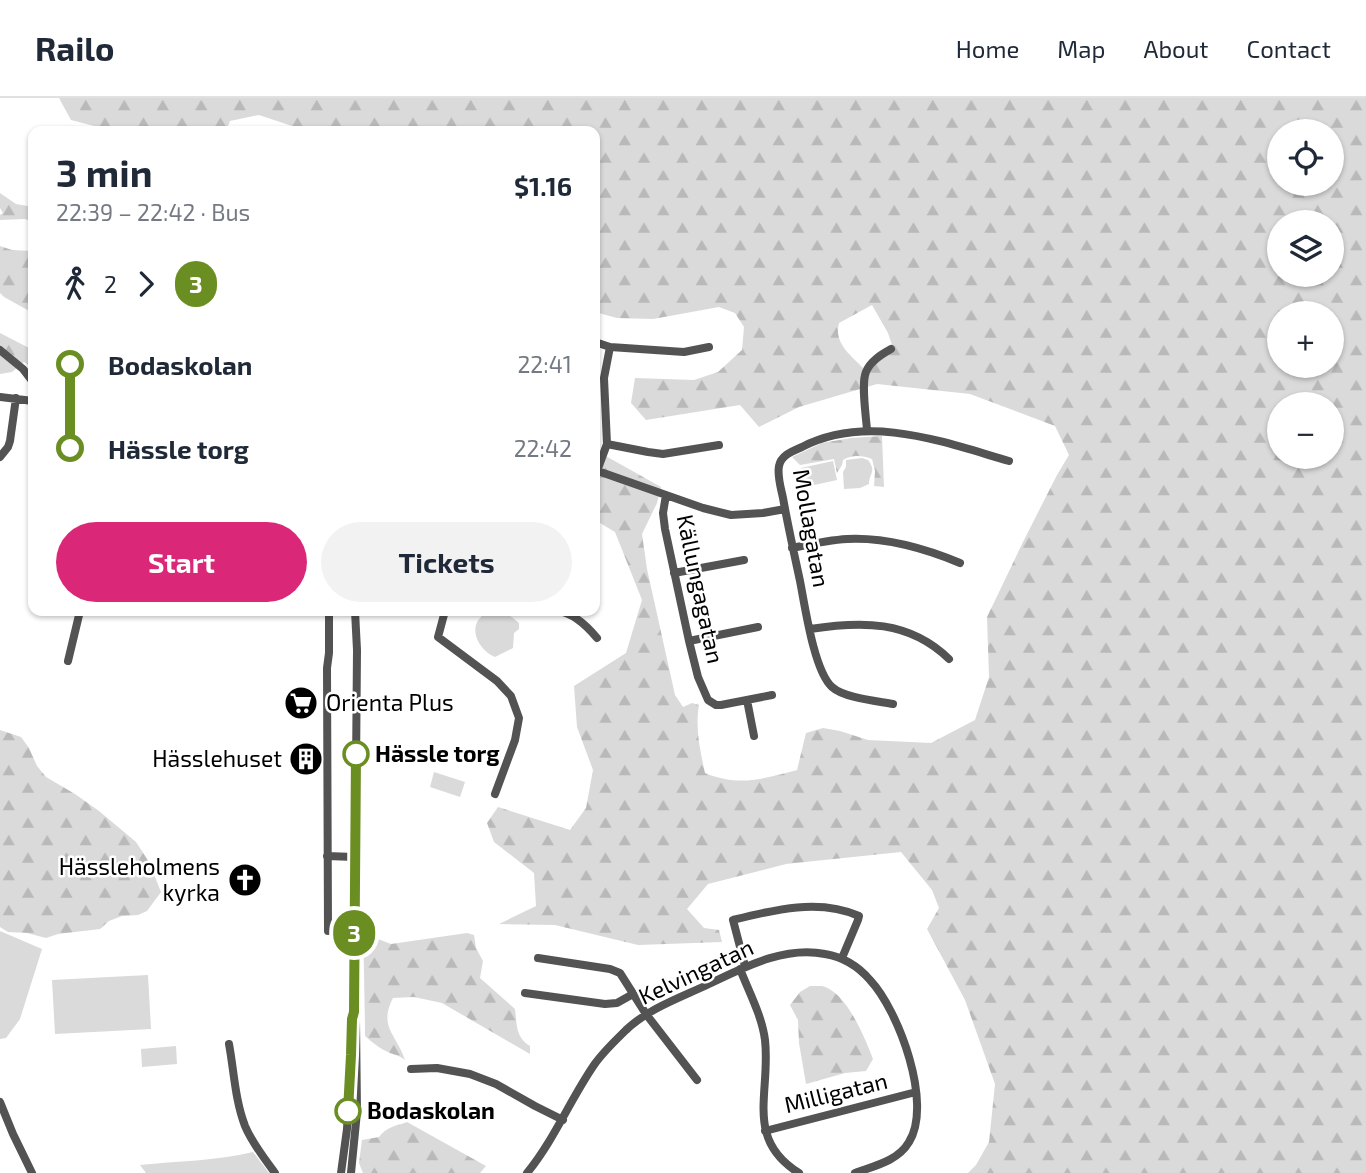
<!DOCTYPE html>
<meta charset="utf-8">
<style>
:root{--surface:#fff;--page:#f2f2f3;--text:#1f2937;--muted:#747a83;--line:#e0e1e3;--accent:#db2777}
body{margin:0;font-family:"Exo 2",sans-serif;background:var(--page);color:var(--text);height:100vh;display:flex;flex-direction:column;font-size:26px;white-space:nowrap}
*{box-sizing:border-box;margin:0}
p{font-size:23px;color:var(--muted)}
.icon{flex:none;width:38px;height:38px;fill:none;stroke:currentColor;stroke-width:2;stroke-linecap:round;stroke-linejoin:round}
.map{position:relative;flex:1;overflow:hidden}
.drawer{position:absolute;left:28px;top:28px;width:572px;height:490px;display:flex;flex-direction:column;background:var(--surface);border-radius:14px;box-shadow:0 2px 5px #0004}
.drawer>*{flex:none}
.badge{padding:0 14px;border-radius:23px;font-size:24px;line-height:46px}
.controls{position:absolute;left:1267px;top:21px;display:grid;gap:14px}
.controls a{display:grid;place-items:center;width:77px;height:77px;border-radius:50%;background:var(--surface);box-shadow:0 2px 5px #0004;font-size:35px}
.map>.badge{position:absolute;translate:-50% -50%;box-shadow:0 0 0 4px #fff}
.legs{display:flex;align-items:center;gap:10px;height:77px;padding:0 28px;font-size:23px}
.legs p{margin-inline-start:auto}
.summary{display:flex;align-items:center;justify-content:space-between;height:119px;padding:0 28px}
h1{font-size:38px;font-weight:700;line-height:52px}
.primary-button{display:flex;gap:14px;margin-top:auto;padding:14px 28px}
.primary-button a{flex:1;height:80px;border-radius:42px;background:var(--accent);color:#fff;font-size:28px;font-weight:700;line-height:80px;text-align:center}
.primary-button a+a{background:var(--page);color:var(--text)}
ul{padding:0 28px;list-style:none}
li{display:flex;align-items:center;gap:24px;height:84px;font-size:26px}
li i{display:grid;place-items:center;width:10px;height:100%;margin:0 9px;background:currentColor}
li i::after{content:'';width:18px;height:18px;margin:-9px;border:5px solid;border-radius:50%;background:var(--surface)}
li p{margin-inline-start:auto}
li:first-child i{background:linear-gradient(#0000 50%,currentColor 0)}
li:last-child i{background:linear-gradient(currentColor 50%,#0000 0)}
header{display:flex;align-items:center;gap:42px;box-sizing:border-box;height:98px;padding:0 35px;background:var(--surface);border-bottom:2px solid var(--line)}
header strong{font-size:33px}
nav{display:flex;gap:38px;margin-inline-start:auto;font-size:24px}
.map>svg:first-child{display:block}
</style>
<header>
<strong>Railo</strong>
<nav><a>Home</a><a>Map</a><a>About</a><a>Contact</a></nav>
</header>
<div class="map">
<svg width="1366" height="1075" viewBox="0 0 1366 1075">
<defs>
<pattern id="forest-firs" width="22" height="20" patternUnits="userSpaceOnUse" patternTransform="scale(1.75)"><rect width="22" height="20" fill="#dadada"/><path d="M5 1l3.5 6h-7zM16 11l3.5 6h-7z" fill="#b9b9b9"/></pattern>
</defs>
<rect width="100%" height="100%" fill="#fff"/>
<!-- forest -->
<path fill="url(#forest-firs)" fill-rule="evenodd" d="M59,0H1366V1075H968L976,1067L989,1044L995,986L965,902L927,831L939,810L932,792L901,754L786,766L708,786L687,811L704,830L719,832L722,844L638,847L555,827L499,826L536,808L534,775L494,744L487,725L498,709L570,732L586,710L593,672L577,629L574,588L626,555L642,502L615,434L595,422V352L661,389L657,405L642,436L647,471L675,597L683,609L692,605L699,607C695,631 700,652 705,675C739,689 763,681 797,672L806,635L823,630L840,633L868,642L931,645L975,622L989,579L987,519L1023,444L1057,377L1069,357L1055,328L970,296L877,286L799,309L759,329L740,307L646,322L631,305L635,280L694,282L718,274L742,252L744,229L735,215L719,209L653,221L617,220L595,214V33H307L259,17L230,23L226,33H100L98,29L71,22ZM1279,33H1332V86H1279ZM1279,124H1332V177H1279ZM872,207L888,235L894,253L880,260L866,273C853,259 833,246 839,225ZM1279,215H1332V268H1279ZM1279,306H1332V359H1279Z
M0,95L16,106L33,109V124L25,121L0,122V117L3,115L0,110Z
M0,148L12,152L33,153V215L4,199L0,195Z
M0,235L33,252V270L24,264L12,274L0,276Z
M882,338L884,389L874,388L875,373L872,361C863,358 853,356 843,362L842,367L837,375L834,361L800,367L792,359L822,345L851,340Z
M0,632L21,639L29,650L37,668L46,679L75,696L99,713L136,744L149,764L161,794L147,813L138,817L122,818L109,823L100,831L58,836L46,840L27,835L8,834L0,829Z
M366,821L378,841L391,846L467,835L474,837L476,850L483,863L480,880L515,911C517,925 515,939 530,948V956L442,905L414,899L393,900C378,929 397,937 405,962C400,958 396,957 390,955C380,951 372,944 365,938V929L363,823Z
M810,888C812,888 820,888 822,888C846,893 865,940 873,961L866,973L845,975L806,986L799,945L798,922L790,907L800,894Z
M407,1024L486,1068L480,1075H363L359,1065L362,1042L379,1039C386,1029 396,1028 407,1024Z"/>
<!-- park -->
<path fill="#dadada" d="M862,360L868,362C877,374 869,375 869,386L860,390L844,391L843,374L846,369V362Z
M833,363L837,382L805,389L801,370Z
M490,513C502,513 511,517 519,525V531L514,535L513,550L495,559C481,554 468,533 480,520C482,517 488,514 490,513Z
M434,674L465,684L460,699L430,689Z
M0,833L42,851L20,921L6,940L0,941Z
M148,877L151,931L55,936L52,882Z
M176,948L177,966L142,969L141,951Z
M253,1054L269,1075H146L140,1067C177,1063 216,1063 253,1054Z"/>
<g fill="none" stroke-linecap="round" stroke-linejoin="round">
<!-- minor -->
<path stroke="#535353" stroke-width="8" d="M595,244L610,249
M0,252L23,271L33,284
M0,299L33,303
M867,332C866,318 861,285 866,274C870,263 882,256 891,251
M607,346L648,354L663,356L719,347
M0,359L8,349L10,343L16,300
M595,372L703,410L731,417L763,415L785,411
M597,373L607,346L604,280L610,249L684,254L709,249
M666,397L663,415L665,431L689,543L698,579L708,602L716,607H721L772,597
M792,450C811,446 829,442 847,441C886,439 924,450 960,465
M674,475L744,462
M445,513L438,539L497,583L511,598L519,620L515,642L495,696
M558,513C574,515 587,528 597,540
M810,531C861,523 909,522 949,561
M689,543L758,529
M68,563L80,513
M747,602L754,638
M893,606C877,603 844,600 832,589C814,573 805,508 800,483C794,455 788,428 783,400C781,390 777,378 779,368C781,357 793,353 802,349C868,315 943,344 1009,363
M327,758L354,759
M328,833L327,570L329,555V513
M538,860L610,871L620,875L646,916L697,982
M745,868L733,822C773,812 819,800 859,818L858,822L842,860
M740,871C749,894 762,918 765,942C771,994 744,1041 799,1075
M525,895L605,906L617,905L633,896
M229,946C234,973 235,1002 245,1028C252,1045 264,1060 275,1075
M411,971L437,970L470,976L496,986L535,1008L563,1022
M0,1004L13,1036L32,1075
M765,1033L916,994
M341,1075L347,1031L351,959
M351,1075L357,1014L356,922L354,914L357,552L355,513
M527,1075C554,1042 570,1002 594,967C603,954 616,942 626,932C649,910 682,899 709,886C745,869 784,848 825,856C843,859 858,868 870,882C899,913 933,1006 909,1044C898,1063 874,1068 855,1075"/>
</g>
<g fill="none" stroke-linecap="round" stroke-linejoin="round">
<defs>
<path id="line-1" d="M348,1013L351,957L352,921L354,914L356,656"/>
</defs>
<!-- line-1 casing -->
<use href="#line-1" stroke="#fff" stroke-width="16"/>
<!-- line-1 -->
<use href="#line-1" stroke="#6b8e23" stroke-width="10"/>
</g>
<!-- icons -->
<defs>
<symbol id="supermarket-disc" viewBox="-11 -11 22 22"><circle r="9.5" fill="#000" stroke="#fff"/><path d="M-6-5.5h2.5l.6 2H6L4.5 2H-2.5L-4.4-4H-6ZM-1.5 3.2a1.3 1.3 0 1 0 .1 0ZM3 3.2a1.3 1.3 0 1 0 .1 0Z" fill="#fff"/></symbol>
<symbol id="building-disc" viewBox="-11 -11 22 22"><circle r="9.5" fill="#000" stroke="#fff"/><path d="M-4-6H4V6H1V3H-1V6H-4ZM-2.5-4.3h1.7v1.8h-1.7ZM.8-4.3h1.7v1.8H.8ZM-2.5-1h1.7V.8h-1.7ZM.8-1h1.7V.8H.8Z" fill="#fff"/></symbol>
<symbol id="church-disc" viewBox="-11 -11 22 22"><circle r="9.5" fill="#000" stroke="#fff"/><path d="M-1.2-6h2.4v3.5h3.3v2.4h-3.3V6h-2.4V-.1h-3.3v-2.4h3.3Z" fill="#fff"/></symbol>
</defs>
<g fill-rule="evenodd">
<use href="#supermarket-disc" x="282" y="586" width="38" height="38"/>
<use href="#building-disc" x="287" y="642" width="38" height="38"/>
<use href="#church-disc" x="226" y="763" width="38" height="38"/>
</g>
<!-- markers -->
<g fill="#fff" stroke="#6b8e23" stroke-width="3.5">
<circle cx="356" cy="656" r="12"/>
<circle cx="348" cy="1013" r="12"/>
</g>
<g text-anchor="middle" stroke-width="5" stroke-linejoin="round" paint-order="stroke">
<!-- street labels -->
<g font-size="23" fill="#000" stroke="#fff">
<text transform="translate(811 430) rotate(80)" y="8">Mollagatan</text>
<text transform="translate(700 491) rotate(78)" y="8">Källungagatan</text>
<text transform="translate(696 874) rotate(-25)" y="8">Kelvingatan</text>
<text transform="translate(836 995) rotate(-14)" y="8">Milligatan</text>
</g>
<!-- poi labels -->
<g font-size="23" fill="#000" stroke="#fff" text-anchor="end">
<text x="326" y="613" text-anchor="start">Orienta Plus</text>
<text x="282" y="669">Hässlehuset</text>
<text x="220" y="777">Hässleholmens<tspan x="220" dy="26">kyrka</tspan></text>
</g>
<!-- stop labels -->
<g font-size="23" font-weight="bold" fill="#000" stroke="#fff" text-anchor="start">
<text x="375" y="664">Hässle torg</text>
<text x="367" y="1021">Bodaskolan</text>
</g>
</g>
</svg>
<div class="controls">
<a><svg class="icon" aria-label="locate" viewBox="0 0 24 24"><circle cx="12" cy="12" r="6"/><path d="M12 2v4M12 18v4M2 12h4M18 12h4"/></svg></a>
<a><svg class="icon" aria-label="layers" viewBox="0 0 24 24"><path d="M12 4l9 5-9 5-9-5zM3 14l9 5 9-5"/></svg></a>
<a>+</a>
<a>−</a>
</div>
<b class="badge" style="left:354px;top:835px;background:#6b8e23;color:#fff">3</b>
<section class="drawer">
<div class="summary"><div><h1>3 min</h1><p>22:39 – 22:42 · Bus</p></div><b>$1.16</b></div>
<div class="legs"><svg class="icon" aria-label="walk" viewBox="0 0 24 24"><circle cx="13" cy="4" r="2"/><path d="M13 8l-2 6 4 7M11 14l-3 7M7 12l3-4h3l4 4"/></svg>2<svg class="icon" aria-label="forward" viewBox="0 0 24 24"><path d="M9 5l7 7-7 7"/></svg><b class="badge" style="background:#6b8e23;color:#fff">3</b></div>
<ul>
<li><i style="color:#6b8e23"></i><b>Bodaskolan</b><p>22:41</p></li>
<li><i style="color:#6b8e23"></i><b>Hässle torg</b><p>22:42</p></li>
</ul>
<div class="primary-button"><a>Start</a><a>Tickets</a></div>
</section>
</div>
